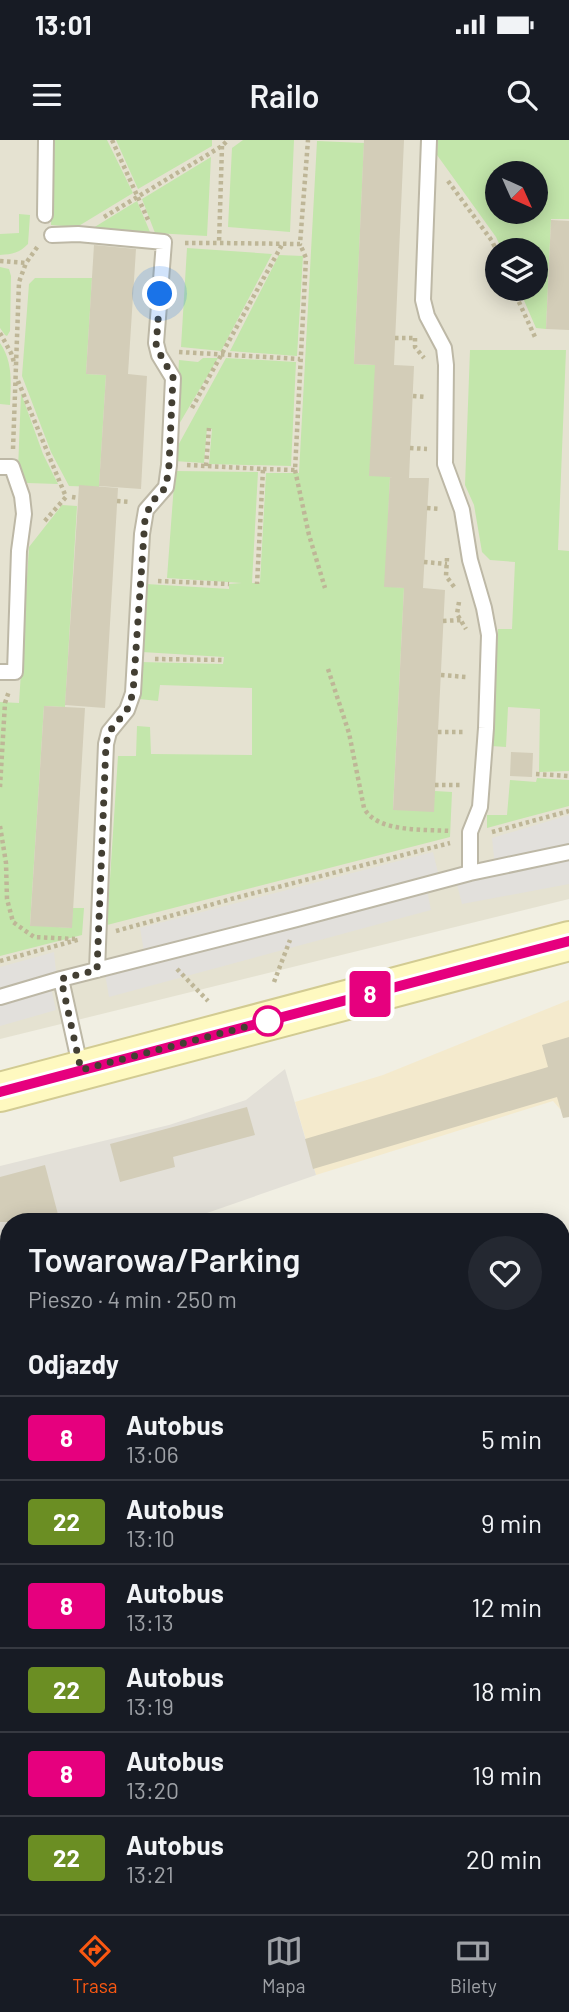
<!DOCTYPE html>
<html lang="pl">
<meta charset="utf-8">
<style>
:root{--surface:#171b24;--page:#242831;--text:#f1f3f6;--muted:#9ea1a6;--line:#363941;--accent:#fa5812}
body{margin:0;font-family:Barlow,sans-serif;background:var(--page);color:var(--text);height:100vh;display:flex;flex-direction:column;font-size:26px;white-space:nowrap}
*{box-sizing:border-box;margin:0}
p{font-size:23px;color:var(--muted)}
.icon{flex:none;width:38px;height:38px;fill:none;stroke:currentColor;stroke-width:2;stroke-linecap:round;stroke-linejoin:round}
.map{position:relative;flex:1;overflow:hidden}
.panel{position:absolute;left:0px;top:1073px;width:570px;height:702px;display:flex;flex-direction:column;background:var(--surface);border-radius:28px 28px 0 0;box-shadow:0 4px 18px #0003}
.panel>*{flex:none}
.badge{padding:0 14px;border-radius:5px;font-size:24px;line-height:46px}
.needle{width:46px;rotate:135deg}
.tools{position:absolute;left:485px;top:21px;display:grid;gap:14px}
.tools a{display:grid;place-items:center;width:63px;height:63px;border-radius:50%;background:var(--surface);box-shadow:0 4px 18px #0003;font-size:35px}
.you{position:absolute;width:35px;height:35px;margin:-18px;border:5px solid #fff;border-radius:50%;background:#1a73e8;box-shadow:0 0 0 10px #1a73e833}
.map>.badge{position:absolute;translate:-50% -50%;box-shadow:0 0 0 4px #fff}
h2{padding:0 28px;font-size:26px;line-height:63px}
.round{display:grid;place-items:center;flex:none;width:74px;height:74px;border-radius:37px;background:var(--page)}
.overview{display:flex;align-items:center;justify-content:space-between;height:119px;padding:0 28px}
h1{font-size:33px;font-weight:600;line-height:52px}
ul{padding:0;list-style:none}
li{display:flex;align-items:center;gap:21px;height:84px;padding:0 28px;border-top:2px solid var(--line)}
li div{flex:1}
li b{display:block;font-size:26px}
li em{font-style:normal}
li .badge{min-width:77px;font-weight:700;text-align:center}
.status{display:flex;justify-content:space-between;align-items:center;height:49px;padding:0 35px;background:var(--surface);direction:ltr}
.status svg{height:19px;fill:currentColor}
header{display:flex;justify-content:space-between;align-items:center;height:91px;padding:0 28px;background:var(--surface);font-size:32px;font-weight:600}
.dock{display:flex;justify-content:space-around;align-items:center;height:98px;border-top:2px solid var(--line);background:var(--surface);font-size:19px;color:var(--muted)}
.dock a{display:grid;justify-items:center;gap:4px}
.dock .selected{color:var(--accent)}
.map>svg:first-child{display:block}
</style>
<div class="status"><b>13:01</b><svg viewBox="0 0 49 12"><path d="M0 12V9h3v3zM5 12V6h3v6zM10 12V3h3v9zM15 12V0h3v12zM26 1h20v11H26zM47 4h2v5h-2z"/></svg></div>
<header><svg class="icon" aria-label="menu" viewBox="0 0 24 24"><path d="M4 6h16M4 12h16M4 18h16"/></svg>Railo<svg class="icon" aria-label="search" viewBox="0 0 24 24"><circle cx="10" cy="10" r="6"/><path d="M15 15l6 6"/></svg></header>
<div class="map">
<svg width="569" height="1774" viewBox="0 0 569 1774">
<rect width="100%" height="100%" fill="#f1efe3"/>
<!-- residential -->
<path fill="#e5e2d1" fill-rule="evenodd" d="M0,0H569V759L0,899ZM497,33H536V72H497ZM497,110H536V149H497Z"/>
<!-- commercial -->
<path fill="#f4eacd" d="M569,860V967L560,969L553,961L316,1035L295,962L383,935Z"/>
<!-- industrial -->
<path fill="#e3e0d8" d="M285,929L316,1035L184,1081L9,1082V1143L0,1146V1026L169,985L246,960Z
M562,1336H569V1598L562,1600Z
M569,1641V1774H448L456,1766H562V1649Z
M241,1766H384L386,1772L378,1774H243Z"/>
<!-- green -->
<path fill="#c3e6ab" fill-rule="evenodd" d="M52,0H107L133,53L77,87L51,85Z
M116,0H212V6L138,49Z
M243,0H294L290,92L228,87L232,8Z
M438,0H569V79H551L546,189L536,188L519,149H536V110H502L496,97L437,15ZM497,33H536V72H497Z
M317,1L364,3L354,224L375,225L390,337L385,446L404,448L393,669L435,651L452,652L450,697L107,785L118,616H136L137,586L150,587L151,614L252,615V548L160,545L158,561L139,559L140,522L223,524L224,517L142,512L146,444L229,449V444L242,443L167,438L175,331L258,332L252,443H260L266,333H299Z
M211,17L207,96L155,93L142,59Z
M137,61L150,92L93,88Z
M19,74L30,75L28,104C19,113 13,114 0,115V94L19,93Z
M187,108L272,114L221,211L181,207Z
M279,115L303,116L297,216L230,211Z
M0,127L9,129L11,136L10,191L7,196L5,195L0,188Z
M35,138H92L86,234L106,235L99,347L69,346L51,312L22,236L29,144Z
M0,203C13,222 11,242 10,265L0,264Z
M470,210H566L558,410L569,411V631L539,632L540,569L508,567L506,607L491,606L498,489H512L515,422L490,420L482,412L474,365L465,345Z
M203,218H218L175,291L179,220L198,222Z
M226,218L296,222L291,326L209,324L212,289L207,288L204,323L174,321L175,311Z
M21,253L43,314L58,344L27,343L18,330Z
M62,365L77,366L65,567L44,566L30,785L71,788L73,768H84L82,795L0,816V562L19,563L29,407Z
M537,638L569,640V666L487,688V675H507L510,640L536,642Z"/>
<!-- parking -->
<path fill="#e2e0dc" d="M569,675V744L462,764L455,737L495,727L492,698Z
M433,712L440,741L426,745L431,770L109,857L104,828L145,818L140,788Z
M54,812L57,841L50,843L56,870L0,886V827Z"/>
<!-- building -->
<path fill="#d3cdb8" d="M364,0H404L394,225L414,226L409,338H429L423,448L445,450L434,672L393,670L404,448L384,447L390,337L408,338L369,336L375,225L354,224Z
M551,80L569,81V190L546,189Z
M94,105L136,109L128,234L147,236L141,349L99,346L106,235L86,234Z
M79,345L118,348L105,568L65,565Z
M44,566L85,568L72,788L30,786Z
M511,612L533,613L532,637L510,636Z
M569,897V977L563,978L557,957L313,1029L305,999L548,927L542,905Z
M247,967L255,995L173,1017L175,1027L120,1042L110,1004Z
M45,1025L60,1082H0V1037Z"/>
<g fill="none" stroke-linecap="round" stroke-linejoin="round">
<defs>
<path id="service" d="M429,0L423,160L427,176L444,208L446,225L445,324L462,370L470,420L484,468L489,495L486,588L480,667L470,692V733
M45,75L46,0
M52,95L78,94L164,102L156,203L159,215L173,238L169,325L166,347L146,370L142,394L133,553L127,570L109,592L106,604L97,830
M0,327H12L22,356L24,374L19,411L15,532H0
M61,839L81,930
M0,857L61,839L297,779L470,733L569,712"/>
<path id="minor" d="M190,1766L193,1774"/>
<path id="secondary" d="M0,952L569,801"/>
</defs>
<!-- service casing -->
<use href="#service" stroke="#bdb8a6" stroke-width="18"/>
<!-- minor casing -->
<use href="#minor" stroke="#bdb8a6" stroke-width="33"/>
<!-- secondary casing -->
<use href="#secondary" stroke="#d2cb92" stroke-width="42"/>
<!-- path -->
<path stroke="#beb697" stroke-width="4.5" stroke-dasharray="3.5 3.5" stroke-linecap="butt" d="M112,0L149,82
M222,6L219,103L300,104L308,0
M448,41L492,101L497,112
M104,77L222,6L228,0
M185,103H219
M0,121L26,123L38,106
M513,149L535,197
M0,193L11,213L15,225
M395,198H415
M415,198V207L424,218
M179,212L300,219
M18,241L66,357L43,383
M413,256L426,257
M192,268L283,103
M410,308L427,309
M13,309L19,142L26,123
M187,325L263,329L257,444
M206,326L209,288
M263,329L295,330L306,118L300,104
M295,330L309,395L325,448
M72,357L78,358
M117,361L130,362
M427,368L440,369
M447,418L446,436L455,448
M424,422L447,424
M158,441L229,444
M459,462L457,474L466,489
M443,481L461,480
M155,519L224,520
M328,529L349,593L364,668C377,693 425,689 450,691
M441,535L466,537
M438,592H463
M536,634L569,636
M435,645H460
M0,647L5,563L9,551
M0,686L6,723L7,759L13,782L34,797L75,799
M492,692L569,671
M116,791L235,758L450,703
M0,821L81,799
M177,829L208,861
M274,842L290,800
M0,1407L9,1405
M320,1766L323,1774"/>
<!-- service -->
<use href="#service" stroke="#fff" stroke-width="14"/>
<!-- minor -->
<use href="#minor" stroke="#fff" stroke-width="30"/>
<!-- secondary -->
<use href="#secondary" stroke="#fef9c0" stroke-width="38"/>
<!-- rail -->
<path stroke="#939393" stroke-width="5" stroke-dasharray="9 9" stroke-linecap="butt" d="M562,1218L569,1217
M0,1305L9,1302
M0,1322L9,1321"/>
</g>
<g fill="none" stroke-linecap="round" stroke-linejoin="round">
<defs>
<path id="line" d="M0,952L569,801"/>
</defs>
<!-- line casing -->
<use href="#line" stroke="#fff" stroke-width="16"/>
<!-- line -->
<use href="#line" stroke="#e6007e" stroke-width="10"/>
<!-- walk -->
<path stroke="#433f33" stroke-width="7" stroke-dasharray="0 12.6" d="M160,154L156,207L173,237L169,325L166,347L151,363L145,379L133,553L127,570L109,592L106,604L97,830L61,839L81,930L268,881"/>
</g>
<!-- markers -->
<circle fill="#fff" stroke="#e6007e" stroke-width="3.5" cx="268" cy="881" r="14"/>
</svg>
<div class="tools">
<a><svg class="needle" viewBox="-14 -14 28 28"><path d="M0-13l5 13h-10z" fill="#e53935"/><path d="M0 13l5-13h-10z" fill="#9ea1a6"/></svg></a>
<a><svg class="icon" aria-label="layers" viewBox="0 0 24 24"><path d="M12 4l9 5-9 5-9-5zM3 14l9 5 9-5"/></svg></a>
</div>
<div class="you" style="left:160px;top:154px"></div>
<b class="badge" style="left:370px;top:854px;background:#e6007e;color:#fff">8</b>
<section class="panel">
<div class="overview"><div><h1>Towarowa/Parking</h1><p>Pieszo · 4 min · 250 m</p></div><a class="round"><svg class="icon" aria-label="heart" viewBox="0 0 24 24"><path d="M12 20l-8-8c-3-5 5-10 8-4 3-6 11-1 8 4z"/></svg></a></div>
<h2>Odjazdy</h2>
<ul>
<li><span class="badge" style="background:#e6007e;color:#fff">8</span><div><b>Autobus</b><p>13:06</p></div><em>5 min</em></li>
<li><span class="badge" style="background:#6b8e23;color:#fff">22</span><div><b>Autobus</b><p>13:10</p></div><em>9 min</em></li>
<li><span class="badge" style="background:#e6007e;color:#fff">8</span><div><b>Autobus</b><p>13:13</p></div><em>12 min</em></li>
<li><span class="badge" style="background:#6b8e23;color:#fff">22</span><div><b>Autobus</b><p>13:19</p></div><em>18 min</em></li>
<li><span class="badge" style="background:#e6007e;color:#fff">8</span><div><b>Autobus</b><p>13:20</p></div><em>19 min</em></li>
<li><span class="badge" style="background:#6b8e23;color:#fff">22</span><div><b>Autobus</b><p>13:21</p></div><em>20 min</em></li>
</ul>
</section>
</div>
<nav class="dock">
<a class="selected"><svg class="icon" aria-label="directions" viewBox="0 0 24 24"><path d="M12 3l9 9-9 9-9-9zM9 14v-3h6M13 9l2 2-2 2"/></svg>Trasa</a>
<a><svg class="icon" aria-label="map" viewBox="0 0 24 24"><path d="M3 6l6-2 6 2 6-2v14l-6 2-6-2-6 2zM9 4v14M15 6v14"/></svg>Mapa</a>
<a><svg class="icon" aria-label="tickets" viewBox="0 0 24 24"><path d="M3 7h18v10H3zM15 7v10"/></svg>Bilety</a>
</nav>
